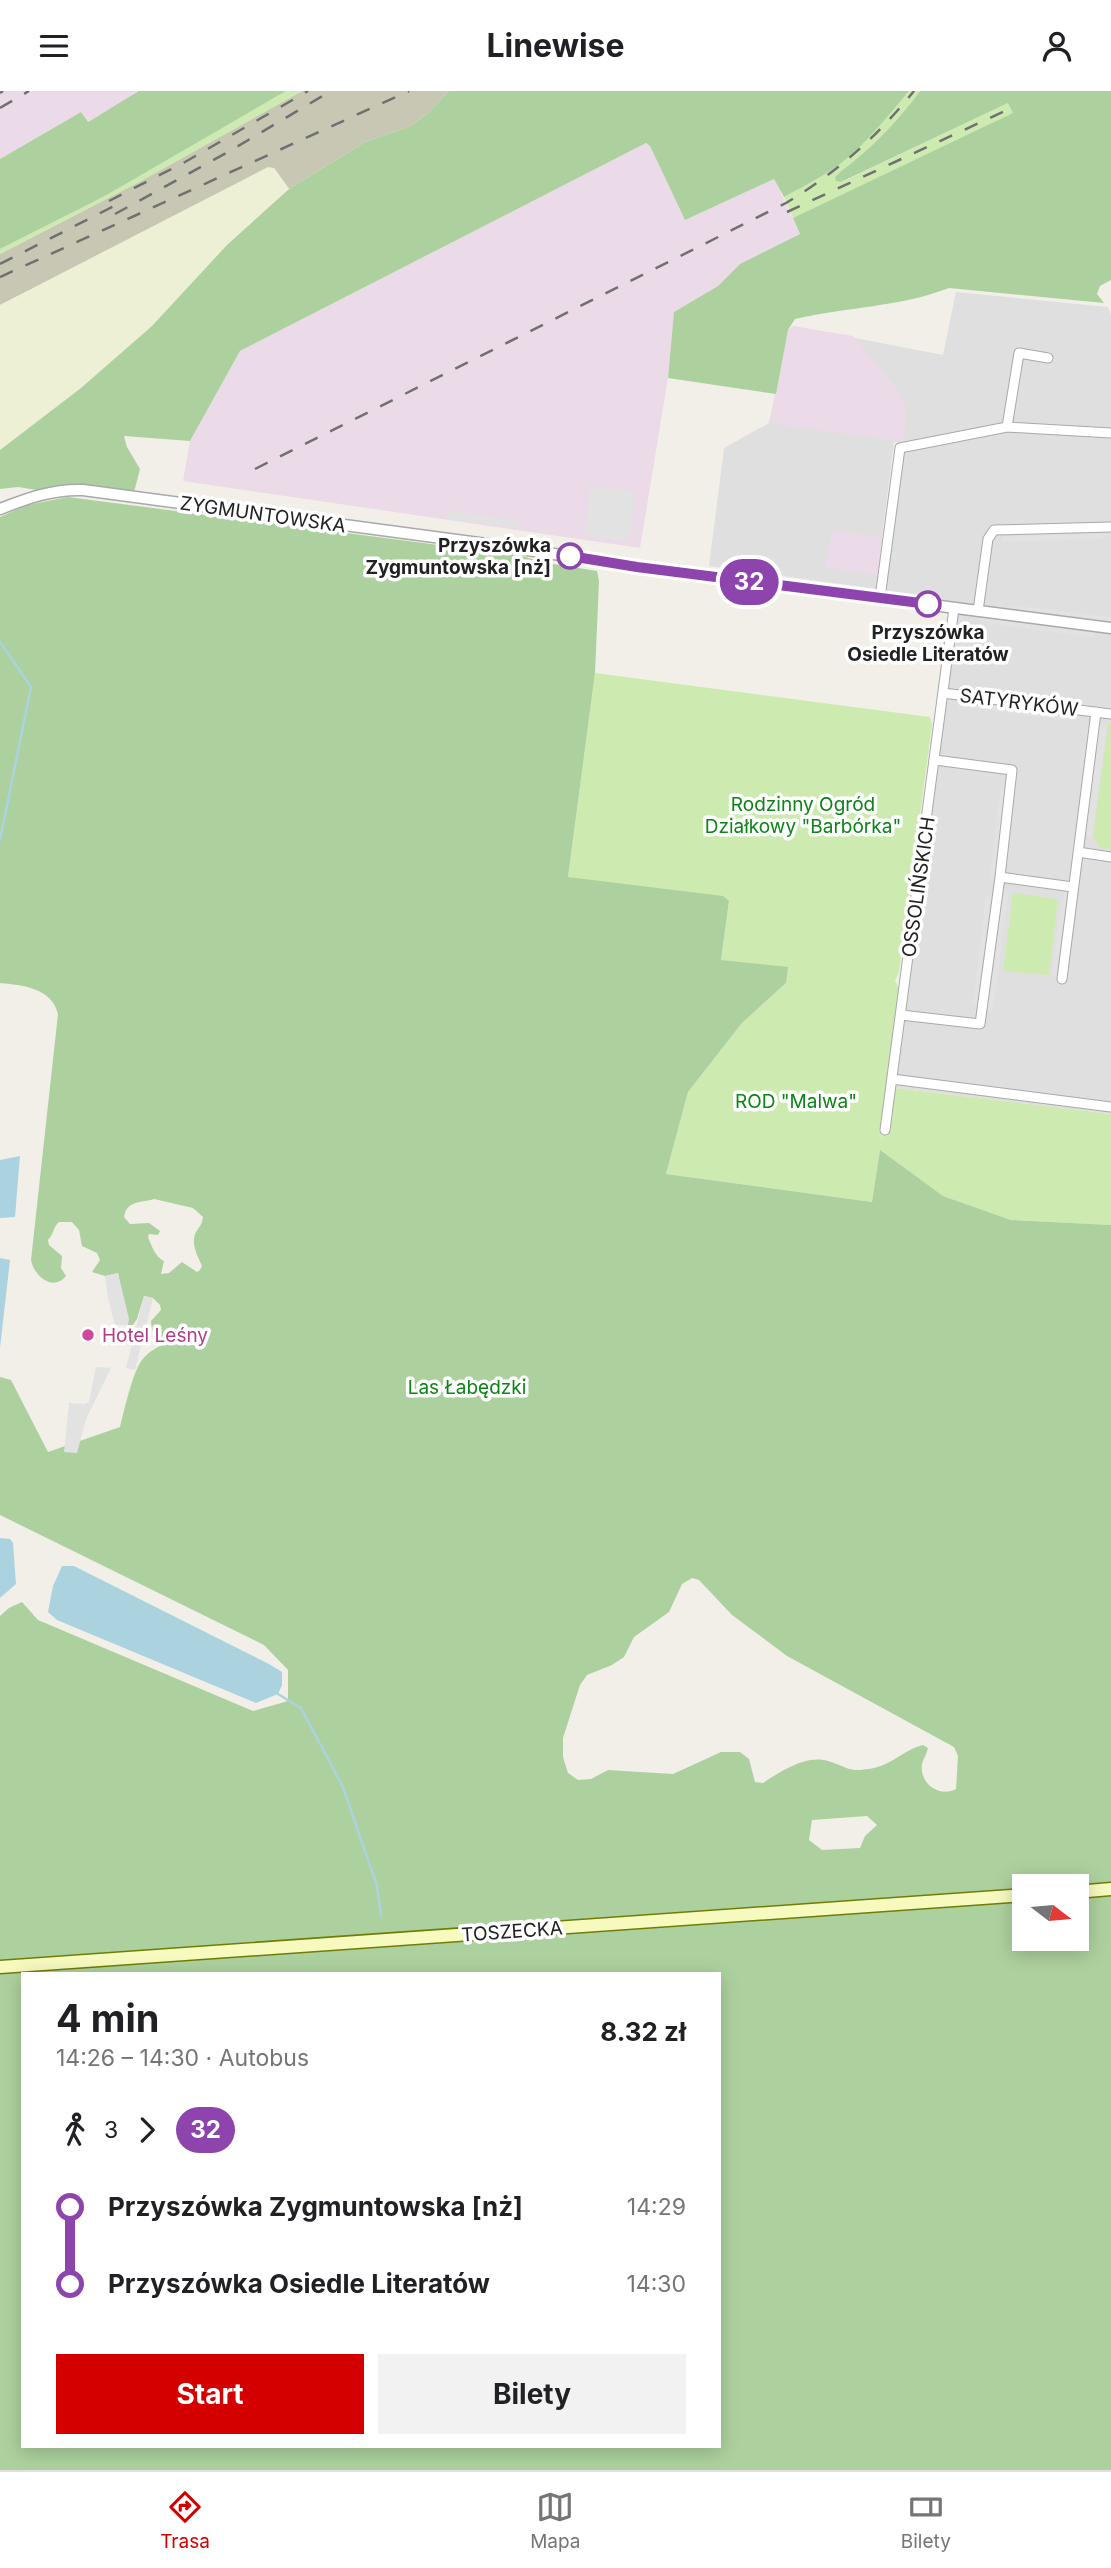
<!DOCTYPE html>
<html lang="pl">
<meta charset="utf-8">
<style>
:root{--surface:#fff;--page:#f2f2f2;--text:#202124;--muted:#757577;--line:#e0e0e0;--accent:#d40000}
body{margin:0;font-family:Inter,sans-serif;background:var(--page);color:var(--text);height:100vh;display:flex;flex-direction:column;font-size:26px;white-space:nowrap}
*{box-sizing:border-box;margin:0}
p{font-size:23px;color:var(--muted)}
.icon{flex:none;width:38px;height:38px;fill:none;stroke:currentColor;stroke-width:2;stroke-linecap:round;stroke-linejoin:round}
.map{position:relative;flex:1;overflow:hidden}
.side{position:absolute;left:21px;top:1881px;width:700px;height:476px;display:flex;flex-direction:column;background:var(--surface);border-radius:0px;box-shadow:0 4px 18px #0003}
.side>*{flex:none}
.badge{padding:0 14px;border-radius:23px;font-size:24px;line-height:46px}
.needle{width:46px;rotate:106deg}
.fabs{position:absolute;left:1012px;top:1783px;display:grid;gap:14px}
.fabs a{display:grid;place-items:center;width:77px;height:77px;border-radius:0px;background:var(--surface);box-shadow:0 4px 18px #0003;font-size:35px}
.map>.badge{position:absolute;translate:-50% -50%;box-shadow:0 0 0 4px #fff}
.legs{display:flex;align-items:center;gap:10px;height:77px;padding:0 35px;font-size:23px}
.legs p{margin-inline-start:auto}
.head{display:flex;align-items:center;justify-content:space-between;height:119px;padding:0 35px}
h1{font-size:38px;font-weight:700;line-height:52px}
.primary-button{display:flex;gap:14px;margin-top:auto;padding:14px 35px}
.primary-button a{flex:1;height:80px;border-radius:0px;background:var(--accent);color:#fff;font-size:28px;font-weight:700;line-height:80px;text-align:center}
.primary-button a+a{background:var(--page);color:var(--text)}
ul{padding:0 35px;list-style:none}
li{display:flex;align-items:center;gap:24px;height:77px;font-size:26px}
li i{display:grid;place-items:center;width:10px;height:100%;margin:0 9px;background:currentColor}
li i::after{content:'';width:18px;height:18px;margin:-9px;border:5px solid;border-radius:50%;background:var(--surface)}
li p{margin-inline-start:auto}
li:first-child i{background:linear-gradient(#0000 50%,currentColor 0)}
li:last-child i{background:linear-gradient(currentColor 50%,#0000 0)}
header{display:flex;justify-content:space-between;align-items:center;height:91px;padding:0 35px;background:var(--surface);font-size:32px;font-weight:700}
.menu{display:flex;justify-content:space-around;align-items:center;height:98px;border-top:2px solid var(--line);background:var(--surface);font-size:19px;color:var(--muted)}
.menu a{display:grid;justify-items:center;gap:4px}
.menu .selected{color:var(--accent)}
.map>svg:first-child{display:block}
</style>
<header><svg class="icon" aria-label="menu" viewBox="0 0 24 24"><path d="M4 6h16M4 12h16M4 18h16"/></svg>Linewise<svg class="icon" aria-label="person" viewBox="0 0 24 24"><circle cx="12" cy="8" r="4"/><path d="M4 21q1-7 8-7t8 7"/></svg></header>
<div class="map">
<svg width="1111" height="2379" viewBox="0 0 1111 2379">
<rect width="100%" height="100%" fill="#f2efe9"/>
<!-- residential -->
<path fill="#e0dfdf" d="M956,201L1108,216L1111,224V339L1007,332L918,352L894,351L882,446L877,498L709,475L724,357L769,332L793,235L943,264Z
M1003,340L1111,345V1023L895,997L955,515L885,507L903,362Z"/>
<!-- industrial -->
<path fill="#ebdbe8" d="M0,0H139L140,1L87,31L81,21L0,68Z
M646,52L650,55L685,129L774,87L800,143L740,173L718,195L674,221L668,287L640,457L183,390L190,350L240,260Z
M793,235L853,245L896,297L904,311L906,320L904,351L769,332L788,239Z
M832,440L882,446L878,485L825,476Z"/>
<!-- construction -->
<path fill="#c7c7b4" d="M302,0H449L427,23L409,36L365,51L289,98L274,77L0,214V163L139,91Z"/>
<!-- farmland -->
<path fill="#eef0d5" d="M268,76L274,77L289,98L227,154L152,235L81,297L0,359V214Z"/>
<!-- grass -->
<path fill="#cdebb0" d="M286,0H302L139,91L0,163V158L105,105Z
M909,0H920C897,31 871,58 840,81L835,86L836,90L842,91L1008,12L1014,23L793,127L784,106L845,69L876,38Z
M595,582L930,626L932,634L899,881L895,890L899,897L881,1050L895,997L1111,1023V1134L1011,1129L943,1105L880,1060L872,1111L666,1083L688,1001L742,932L786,892L721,869L729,811L568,786Z
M1111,632V758L1100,757L1093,745L1108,634Z
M1013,802L1058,808L1049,884L1003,880Z"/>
<!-- forest -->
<path fill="#add19e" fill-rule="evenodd" d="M139,0H286L105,105L0,158V68L81,21L88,31Z
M449,0H909C889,24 869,49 845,69C826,84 804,95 784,106L774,88L685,129L650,55L646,52L240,260L190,350L124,345L127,356L140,378L134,401L69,393L37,399L18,396L0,398V359L81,297L152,235L227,154L289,98L365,51L409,36L427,23Z
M920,0H1111V189L1100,195L1097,203L1104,212L949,197C900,216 847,216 795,228L788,239L776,303L668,287L674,221L718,195L740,173L800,143L793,127L1013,22L1008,12L841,91L836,90L835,86L840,81C871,58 897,31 920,0Z
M68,406L523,465L541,471L597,480L599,490L595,582L568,786L723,805L729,810L721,869L788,876L786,892L742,932L688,1001L666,1083L872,1111L880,1059L943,1105L1011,1129L1111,1134V2379H0V1525L9,1517L22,1511L38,1529L253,1620L288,1610V1579L264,1554L0,1424V1286L11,1289L48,1361L120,1336C124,1320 133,1280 142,1269C148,1261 156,1257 164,1253V1249L152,1239L151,1230L161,1219L160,1214L153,1207L144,1205L137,1228L132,1235L128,1234L118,1182L105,1185L92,1181L100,1169L97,1162L82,1155L79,1139L72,1131H59C53,1136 54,1143 48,1149L49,1154L62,1165L61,1177L66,1185C53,1201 34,1185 31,1169L58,923C52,897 22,894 0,892V426L27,414ZM154,1108L193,1117L203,1126C202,1133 200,1135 196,1141C190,1153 198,1165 202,1175L200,1179L197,1181L182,1171L169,1182L161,1183L164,1170C156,1167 151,1154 148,1146L149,1143L158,1144L160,1140L149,1132L130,1133L124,1126C127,1109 141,1112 154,1108ZM692,1487L699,1489L732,1524L787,1565L954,1656L958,1665L956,1698C940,1707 919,1693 922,1673C923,1668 927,1663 928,1657L923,1654C905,1658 893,1673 874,1677C847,1682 851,1677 828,1670C806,1663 780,1681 763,1692L755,1691L749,1668L740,1661H721L673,1683L608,1679L591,1688L578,1689L568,1682L563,1666V1647L580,1594L587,1584L612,1574L624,1566L634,1546L669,1521L682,1493ZM867,1725L877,1734L865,1745L860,1757L822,1759L809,1749L812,1729ZM1024,1796H1076V1848H1024ZM23,1883H719V2356H23Z"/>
<!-- parking -->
<path fill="#e2e2e2" d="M590,395L635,400L630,445L625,450L585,445Z
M447,419L519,430L517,437L446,427Z
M1106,443L1105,448L1002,451L1004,445Z
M1009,514L1111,526V532L1008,520Z
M979,523L1096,539L1095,547L978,531Z
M959,608L1073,621L1072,630L958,616Z
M1100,634L1107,635L1092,745L1085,744Z
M1000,699L1007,700L996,791L989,790Z
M1002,799L1009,801L993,921L987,920Z
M986,804L993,805L979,914L973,913Z
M1062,804L1069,805L1059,886L1052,885Z
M118,1182L129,1228L128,1234H115L108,1207L105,1185Z
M144,1205L153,1207L135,1279L126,1277Z
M96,1276L111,1277L86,1328L77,1362L64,1361L69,1312L84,1313L89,1311Z"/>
<!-- water -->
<path fill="#aad3df" d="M20,1065L15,1126L0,1127V1069Z
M0,1167L10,1169L0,1257Z
M0,1447L10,1448L13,1452L16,1493L0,1507Z
M62,1475H74L269,1573L282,1581V1594L278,1603L256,1612L57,1529L48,1521L53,1495Z"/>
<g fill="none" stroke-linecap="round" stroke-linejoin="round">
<!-- stream -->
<path stroke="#aad3df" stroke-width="2.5" d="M0,551L31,596L0,749
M278,1603L301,1617L343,1696L377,1795L381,1825"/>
<defs>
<path id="minor" d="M1007,336L1019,262L1048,267
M880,507L900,357L1007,336L1111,342
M978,520L988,448L994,439L1111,436
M943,602L1111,623
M935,669L1012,679L1000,786L1073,796
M1078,761L1111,766
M1062,888L1096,621
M901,924L980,933L1000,786
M892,988L1111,1016
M885,1039L954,517"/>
<path id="tertiary" d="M0,418C28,407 53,398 83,399L509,456L637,476L1111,537"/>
<path id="secondary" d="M1076,1801L1111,1798
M0,1876L1024,1804"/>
</defs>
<!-- minor casing -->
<use href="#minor" stroke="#a9a9a9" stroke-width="11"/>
<!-- tertiary casing -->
<use href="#tertiary" stroke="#a9a9a9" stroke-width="13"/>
<!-- secondary casing -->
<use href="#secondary" stroke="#707d05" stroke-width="15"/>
<!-- minor -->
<use href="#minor" stroke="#fff" stroke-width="9"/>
<!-- tertiary -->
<use href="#tertiary" stroke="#fff" stroke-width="10"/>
<!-- secondary -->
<use href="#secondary" stroke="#f7fabf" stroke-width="12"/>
<!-- rail -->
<path stroke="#707070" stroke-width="2.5" stroke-dasharray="14 14" stroke-linecap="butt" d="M0,2L3,0
M0,17L29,0
M109,110L185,71L308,0
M787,121L1007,19
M115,123L228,61L331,0
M0,173L122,111
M0,186L409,0
M255,378L786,112C836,82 877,46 914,0"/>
</g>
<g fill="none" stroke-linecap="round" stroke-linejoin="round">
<defs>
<path id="line-1" d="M570,465L637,476L928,513"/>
</defs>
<!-- line-1 casing -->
<use href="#line-1" stroke="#fff" stroke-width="16"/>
<!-- line-1 -->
<use href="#line-1" stroke="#8e44ad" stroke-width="10"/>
</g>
<!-- markers -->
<g fill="#fff" stroke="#8e44ad" stroke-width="3.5">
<circle cx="570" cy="465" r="12"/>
<circle cx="928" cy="513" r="12"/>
</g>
<circle fill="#d1479c" stroke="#fff" stroke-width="2.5" cx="88" cy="1244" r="7"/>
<g text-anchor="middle" stroke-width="7" stroke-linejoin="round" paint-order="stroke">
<!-- street labels -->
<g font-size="19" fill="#222" stroke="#fff">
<text transform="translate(263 423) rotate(8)" y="7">ZYGMUNTOWSKA</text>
<text transform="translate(1019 611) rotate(7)" y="7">SATYRYKÓW</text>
<text transform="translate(918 796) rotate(-82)" y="7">OSSOLIŃSKICH</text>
<text transform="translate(512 1840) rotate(-4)" y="7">TOSZECKA</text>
</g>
<!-- stop labels -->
<g font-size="19" font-weight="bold" fill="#222" stroke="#fff" text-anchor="end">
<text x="551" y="461">Przyszówka<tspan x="551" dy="22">Zygmuntowska [nż]</tspan></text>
<text x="928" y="548" text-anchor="middle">Przyszówka<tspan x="928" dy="22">Osiedle Literatów</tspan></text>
</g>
<!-- park labels -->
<g font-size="19" fill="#0c8416" stroke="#fff">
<text x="803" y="720">Rodzinny Ogród<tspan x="803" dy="22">Działkowy "Barbórka"</tspan></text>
<text x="796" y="1017">ROD "Malwa"</text>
<text x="467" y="1303">Las Łabędzki</text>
</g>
<!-- hotel labels -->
<g font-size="19" fill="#b23c85" stroke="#fff" text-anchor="start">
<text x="102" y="1251">Hotel Leśny</text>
</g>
</g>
</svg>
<div class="fabs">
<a><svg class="needle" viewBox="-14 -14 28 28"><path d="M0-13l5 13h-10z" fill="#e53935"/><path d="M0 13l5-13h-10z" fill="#757577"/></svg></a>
</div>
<b class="badge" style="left:749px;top:491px;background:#8e44ad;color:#fff">32</b>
<section class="side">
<div class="head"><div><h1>4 min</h1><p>14:26 – 14:30 · Autobus</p></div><b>8.32 zł</b></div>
<div class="legs"><svg class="icon" aria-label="walk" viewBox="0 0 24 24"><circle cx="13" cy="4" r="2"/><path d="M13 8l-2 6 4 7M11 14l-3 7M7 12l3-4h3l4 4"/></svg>3<svg class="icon" aria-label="forward" viewBox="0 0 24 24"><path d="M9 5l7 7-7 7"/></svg><b class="badge" style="background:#8e44ad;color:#fff">32</b></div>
<ul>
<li><i style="color:#8e44ad"></i><b>Przyszówka Zygmuntowska [nż]</b><p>14:29</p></li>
<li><i style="color:#8e44ad"></i><b>Przyszówka Osiedle Literatów</b><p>14:30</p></li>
</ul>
<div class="primary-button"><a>Start</a><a>Bilety</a></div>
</section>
</div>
<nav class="menu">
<a class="selected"><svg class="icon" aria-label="directions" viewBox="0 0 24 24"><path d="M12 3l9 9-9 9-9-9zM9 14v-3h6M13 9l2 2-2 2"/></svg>Trasa</a>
<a><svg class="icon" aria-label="map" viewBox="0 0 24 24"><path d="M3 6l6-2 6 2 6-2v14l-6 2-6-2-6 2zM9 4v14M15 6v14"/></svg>Mapa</a>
<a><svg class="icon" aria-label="tickets" viewBox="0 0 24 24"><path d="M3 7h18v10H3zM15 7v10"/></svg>Bilety</a>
</nav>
